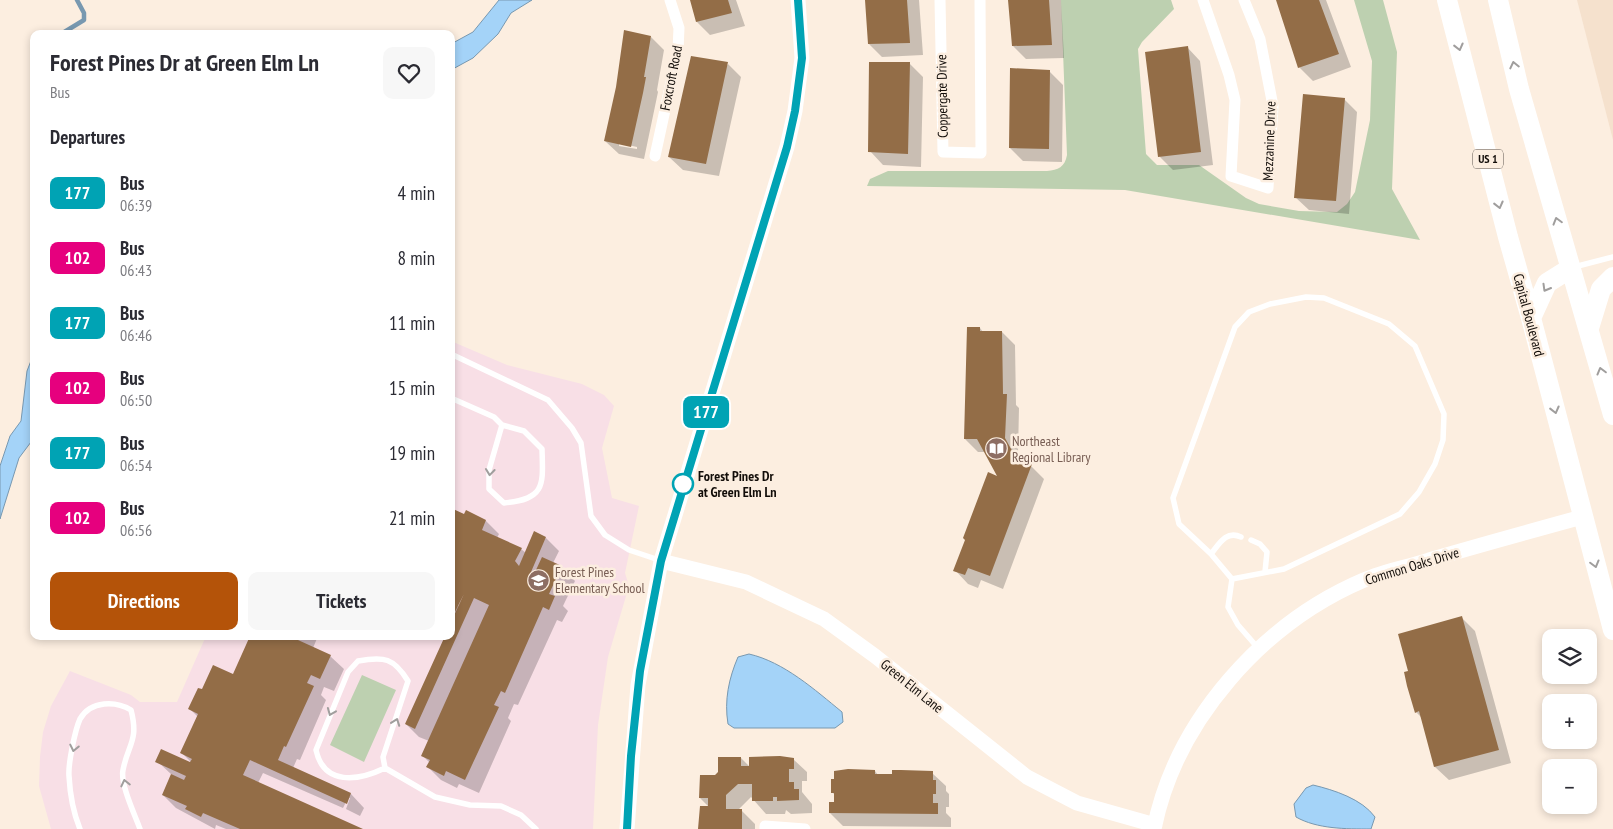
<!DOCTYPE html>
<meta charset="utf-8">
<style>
:root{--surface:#fff;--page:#f7f7f7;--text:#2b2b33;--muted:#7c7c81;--accent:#b45309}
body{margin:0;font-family:"PT Sans Narrow",sans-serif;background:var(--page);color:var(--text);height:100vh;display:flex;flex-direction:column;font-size:19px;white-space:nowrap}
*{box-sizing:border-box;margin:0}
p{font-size:16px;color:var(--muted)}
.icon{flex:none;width:28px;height:28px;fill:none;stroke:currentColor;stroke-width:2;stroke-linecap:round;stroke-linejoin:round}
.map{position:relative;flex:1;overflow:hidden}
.side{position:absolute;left:30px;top:30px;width:425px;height:610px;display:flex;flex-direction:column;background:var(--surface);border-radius:10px;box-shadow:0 2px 8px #0003}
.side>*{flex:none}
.badge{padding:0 10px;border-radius:8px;font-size:18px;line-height:32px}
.controls{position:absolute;left:1542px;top:629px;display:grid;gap:10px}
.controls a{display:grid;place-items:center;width:55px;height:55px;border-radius:10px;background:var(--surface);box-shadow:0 2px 8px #0003;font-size:25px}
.map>.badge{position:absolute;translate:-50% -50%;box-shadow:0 0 0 2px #fff}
h2{padding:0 20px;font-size:19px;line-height:45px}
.round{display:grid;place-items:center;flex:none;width:52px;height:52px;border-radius:10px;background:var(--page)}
.summary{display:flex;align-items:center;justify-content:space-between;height:85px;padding:0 20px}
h1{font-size:24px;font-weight:700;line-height:38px}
.button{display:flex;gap:10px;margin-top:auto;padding:10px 20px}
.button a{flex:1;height:58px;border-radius:10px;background:var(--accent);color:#fff;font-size:20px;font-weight:700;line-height:58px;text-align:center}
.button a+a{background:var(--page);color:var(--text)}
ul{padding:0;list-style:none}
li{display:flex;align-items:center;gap:15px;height:65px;padding:0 20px}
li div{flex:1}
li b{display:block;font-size:19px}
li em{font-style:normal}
li .badge{min-width:55px;font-weight:700;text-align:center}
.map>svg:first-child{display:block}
</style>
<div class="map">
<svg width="1613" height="829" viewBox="0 0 1613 829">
<rect width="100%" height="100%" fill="#fceee0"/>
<!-- built -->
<path fill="#f5e1cd" d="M1577,0H1613V140Z"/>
<!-- education -->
<path fill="#f8dfe6" d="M451,341L507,365L582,384L604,395L614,406L602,448L612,498L639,506L625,573L629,586L608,657L598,725L593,829H51L39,786L40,757L43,732L51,706L70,671L131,695L140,702H177L206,636H451Z"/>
<!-- green -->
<path fill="#bdd0b0" d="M1061,0H1171L1174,9L1142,42L1138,49L1146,154L1157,165H1199L1246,198L1259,204L1299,211L1337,212L1347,204L1355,192L1370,120L1372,61L1354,0H1383L1397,52L1392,189L1420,240L1125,190L867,186L870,179L888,171H1047C1058,170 1065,167 1067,155Z
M362,675L396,690L364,762L330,745Z"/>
<!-- water -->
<path fill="#a4d3f8" stroke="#7898b0" d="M499,0H532L511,13L498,34L473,58L451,70V44L473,32Z
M34,353V438L19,458L0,519V466L10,436L21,421L27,371Z
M749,654C784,662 815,690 842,712L843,722L835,728H734L728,724C724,700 729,678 738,657Z
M1313,785C1334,790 1362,799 1375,817L1371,829C1346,829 1317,829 1296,817L1294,804L1306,788Z"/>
<!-- shadow -->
<path fill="#0003" fill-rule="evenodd" d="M691,0H736L745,26L710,35L697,22Z
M866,0H919L923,55L882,57L869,44Z
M1009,0H1061L1064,58L1026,59L1013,46Z
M1278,0H1326L1351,67L1313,81L1299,67Z
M651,37L664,50L657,90L658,92L644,159L619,154L605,141ZM619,143L637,147V149L619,146Z
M1187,47L1200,61L1213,165L1173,170L1160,157Z
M909,63L923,77L921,167L883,165L870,151Z
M728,64L741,77L719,176L683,170L669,157Z
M1050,72L1063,85L1062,162L1023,161L1010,148Z
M1344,99L1357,112L1349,214L1309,210L1295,197Z
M980,328L983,332H1002L1015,345L1016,405L1019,408L1018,453L1023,462L1031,466L1044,479L1003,589L981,580L978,588L968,584L955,570L1000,478L986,452H978L965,439Z
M451,510L465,516L486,521L499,534L497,538L521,549L526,553L546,538L559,551L553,563L562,567L575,581L563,606L568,611L562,622L557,620L518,705L514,704L508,718L511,721L479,793L459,784L457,788L441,780L428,767L430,763L423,756L429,741L419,737L406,724L451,636ZM466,588L460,607L456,606Z
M1462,618L1475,631L1511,763L1449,780L1435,767L1422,718L1416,712L1409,672Z
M251,636H318L313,648L330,656L344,669L334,691L324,687L321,695L326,700L300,760L297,759L293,768L351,794L364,808L360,816L346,809L350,798H348L343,808L263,773L258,783L360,829H226L216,825L215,829L176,808L163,795L172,775L157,761L194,765L182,753L198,717L190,709L203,691L234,676Z
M741,758L750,767L793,759L807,772V781H802V792L812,804V813L791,814L786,810L785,814H766L751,797L737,811H742L755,824V829H700L709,807L700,798L716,777Z
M875,771L878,775L932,773L946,786V791L949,794V807H946V813L951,818V827L843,826L830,813L835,804V795L832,792Z"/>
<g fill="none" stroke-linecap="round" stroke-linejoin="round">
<!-- stream -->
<path stroke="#7898b0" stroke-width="4.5" d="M61,34L84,20V13L77,0"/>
</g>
<!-- building -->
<path fill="#936d47" d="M690,0H728L732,13L696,22Z
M865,0H907L910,43L868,44Z
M1008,0H1049L1052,45L1012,46Z
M1276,0H1319L1339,54L1298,68Z
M624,30L651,36L644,77H646L643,93L631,147L604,141L616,87Z
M1188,46L1201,152L1158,157L1145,52Z
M691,56L728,62L706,164L668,157Z
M869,62H910L908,154L868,152Z
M1010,68L1050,70L1049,149L1009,148Z
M1303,94L1345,98L1336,201L1294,198Z
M967,327H980V331H1002L1003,394H1007L1005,438L1016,458L1032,464L990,576L968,568L965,575L953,571L965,540L963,538L988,472L997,476L977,439H964Z
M451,508L464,514L466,510L486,520L482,530L522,548L515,561L519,566L534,531L546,537L531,572L536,570L542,557L562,566L549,594L555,596L549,610L543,607L505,693L501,691L494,705L499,707L465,780L446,771L444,776L426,767L430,760L421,756L489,605L474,598L415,729L405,724L445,636H451V622L464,594L453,616L451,615Z
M1462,616L1499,750L1434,767L1419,711L1415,713L1407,686L1404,672L1408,671L1398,634Z
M250,636H299L298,640L331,655L320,679L311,675L307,683L314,686L286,747L284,746L278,760L351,793L347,804L250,760L243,775L363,829H240L203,813L201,817L185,809L187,806L162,795L171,774L184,780L186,776L155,762L161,749L190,762L192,759L180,753L198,714L188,709L198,688L202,689L213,665L233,674Z
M780,756L794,758V769H789V782H794V789H799V800L777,801V797H773V801H752V784H738L726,795V809H742V829H698L700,806H708V798H699L700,775H715L718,772V757H741V766H749V757Z
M848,769L875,770V774H892V770H901L933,771V780H936V794H933V803H938V814L829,813V802H834V793H831V779H834V771Z"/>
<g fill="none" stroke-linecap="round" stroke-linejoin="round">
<!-- service -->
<path stroke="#fff" stroke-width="5.5" d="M1574,267L1613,257
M451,354L548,400L572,428L581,443L591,516L605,535L629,550L659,560
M451,398L494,417L502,425L524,431L542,449C543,485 546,499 504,503L489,489V470L502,425
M1251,540L1260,544L1267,552L1265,572
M1211,554C1219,544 1226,530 1241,537
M1232,579L1211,554L1179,524L1173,498L1235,327L1249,312L1270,304L1306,297L1324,298L1389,324L1415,346L1444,414L1443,440L1435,464L1419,492L1400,514L1284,569L1232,579L1228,607L1238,625L1258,648
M385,768C358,781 324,786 316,750L348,672L358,661C384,656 394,658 408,681L383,757L385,768L435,797L470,805L501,806L521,815L536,829
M80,829C73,812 70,795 69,776C68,764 75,730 80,719C91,700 116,701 131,710C139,741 128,744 123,770C120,784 135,815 140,829"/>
<!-- minor -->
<path stroke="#fff" stroke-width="11" d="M940,0L943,152L981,153L980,0
M1203,0L1229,75L1235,100L1231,176L1268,188L1273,106L1260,39L1244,0
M655,156L678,50L679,28L670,0
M765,829V826L805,829"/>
<!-- tertiary -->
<path stroke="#fff" stroke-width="15" d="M661,561L746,582L824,619L875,656L1027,777L1077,803L1155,825
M627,829L638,685L661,561L787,147L795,111L802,58L798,0
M1154,829C1176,720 1263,623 1364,580C1384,571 1408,567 1429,560C1480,545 1531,531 1582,517"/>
<!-- trunk -->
<path stroke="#fff" stroke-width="20" d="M1447,0L1508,237L1531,318L1613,630
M1498,0L1519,89L1613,415
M1531,318L1547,283L1571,268
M1589,328L1601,289L1613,277"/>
</g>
<!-- one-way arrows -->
<defs><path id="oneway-chevron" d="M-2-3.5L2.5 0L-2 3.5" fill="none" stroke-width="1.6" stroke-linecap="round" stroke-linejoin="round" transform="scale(1.25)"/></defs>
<g stroke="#a09e9d">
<use href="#oneway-chevron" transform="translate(1459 47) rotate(76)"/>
<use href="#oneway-chevron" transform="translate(1514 65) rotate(-103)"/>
<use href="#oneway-chevron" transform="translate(1499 205) rotate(76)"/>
<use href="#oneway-chevron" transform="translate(1557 221) rotate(-106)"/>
<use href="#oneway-chevron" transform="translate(1546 288) rotate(120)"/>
<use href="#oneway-chevron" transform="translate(1601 371) rotate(-105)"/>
<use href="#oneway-chevron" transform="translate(1555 410) rotate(76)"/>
<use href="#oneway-chevron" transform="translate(490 472) rotate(96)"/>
<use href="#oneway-chevron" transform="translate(1595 564) rotate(75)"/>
<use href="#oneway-chevron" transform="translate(331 712) rotate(112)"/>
<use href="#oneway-chevron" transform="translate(396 722) rotate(-70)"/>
<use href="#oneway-chevron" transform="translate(74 748) rotate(102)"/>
<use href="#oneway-chevron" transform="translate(125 783) rotate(-103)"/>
</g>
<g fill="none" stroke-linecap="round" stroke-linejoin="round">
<defs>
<path id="line" d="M627,829L631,756L640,671L661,561L787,147L795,111L802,58L798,0"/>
</defs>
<!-- line casing -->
<use href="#line" stroke="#fff" stroke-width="11"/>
<!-- line -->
<use href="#line" stroke="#00a3b4" stroke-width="8"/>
</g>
<!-- icons -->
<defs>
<symbol id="library-disc" viewBox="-11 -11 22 22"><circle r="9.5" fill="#8d6e63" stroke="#fceee0"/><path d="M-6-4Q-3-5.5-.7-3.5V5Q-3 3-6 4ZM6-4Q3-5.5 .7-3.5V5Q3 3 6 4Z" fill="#fff"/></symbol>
<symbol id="school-disc" viewBox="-11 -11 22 22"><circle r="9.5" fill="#8d6e63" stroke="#fceee0"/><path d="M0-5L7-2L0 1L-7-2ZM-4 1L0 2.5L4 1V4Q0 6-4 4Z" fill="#fff"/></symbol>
</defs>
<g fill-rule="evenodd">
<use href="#library-disc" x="984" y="436" width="25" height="25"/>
<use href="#school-disc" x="526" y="568" width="25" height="25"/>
</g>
<!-- markers -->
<circle fill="#fff" stroke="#00a3b4" stroke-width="2.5" cx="683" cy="484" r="10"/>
<g text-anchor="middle" stroke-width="5" stroke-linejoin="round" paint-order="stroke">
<!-- shield labels -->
<rect fill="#fceee0" stroke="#58504a" stroke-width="1" x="1473" y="149.5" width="30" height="19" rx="4"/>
<g font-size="12" font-weight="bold" fill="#120d09">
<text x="1488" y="163">US 1</text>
</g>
<!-- street labels -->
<g font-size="14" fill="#120d09" stroke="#fceee0">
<text transform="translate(671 78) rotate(-79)" y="5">Foxcroft Road</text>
<text transform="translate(942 96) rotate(-91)" y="5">Coppergate Drive</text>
<text transform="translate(1269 141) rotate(-88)" y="5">Mezzanine Drive</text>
<text transform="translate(1529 315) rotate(75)" y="5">Capital Boulevard</text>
<text transform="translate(1412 566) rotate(-17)" y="5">Common Oaks Drive</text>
<text transform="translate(912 686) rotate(39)" y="5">Green Elm Lane</text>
</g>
<!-- education labels -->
<g font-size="14" fill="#785e54" stroke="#fceee0" text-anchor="start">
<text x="1012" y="446">Northeast<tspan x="1012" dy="16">Regional Library</tspan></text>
<text x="555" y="577">Forest Pines<tspan x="555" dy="16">Elementary School</tspan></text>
</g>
<!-- stop labels -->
<g font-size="14" font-weight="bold" fill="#120d09" stroke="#fceee0" text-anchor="start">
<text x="698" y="481">Forest Pines Dr<tspan x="698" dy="16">at Green Elm Ln</tspan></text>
</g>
</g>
</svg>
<div class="controls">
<a><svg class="icon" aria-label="layers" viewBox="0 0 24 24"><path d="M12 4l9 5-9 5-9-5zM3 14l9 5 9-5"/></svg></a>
<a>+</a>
<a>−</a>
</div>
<b class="badge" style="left:706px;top:412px;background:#00a3b4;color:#fff">177</b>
<section class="side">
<div class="summary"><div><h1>Forest Pines Dr at Green Elm Ln</h1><p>Bus</p></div><a class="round"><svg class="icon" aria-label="heart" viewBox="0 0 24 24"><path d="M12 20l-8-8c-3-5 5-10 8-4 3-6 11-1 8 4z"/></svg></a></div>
<h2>Departures</h2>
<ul>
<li><span class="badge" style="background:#00a3b4;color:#fff">177</span><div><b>Bus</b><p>06:39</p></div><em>4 min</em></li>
<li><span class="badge" style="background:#e6007e;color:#fff">102</span><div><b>Bus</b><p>06:43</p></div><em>8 min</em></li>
<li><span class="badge" style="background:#00a3b4;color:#fff">177</span><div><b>Bus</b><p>06:46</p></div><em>11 min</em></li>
<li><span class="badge" style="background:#e6007e;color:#fff">102</span><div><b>Bus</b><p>06:50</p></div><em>15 min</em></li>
<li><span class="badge" style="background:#00a3b4;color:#fff">177</span><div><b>Bus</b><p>06:54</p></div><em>19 min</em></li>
<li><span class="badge" style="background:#e6007e;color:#fff">102</span><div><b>Bus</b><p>06:56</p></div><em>21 min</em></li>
</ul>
<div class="button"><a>Directions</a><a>Tickets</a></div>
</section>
</div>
